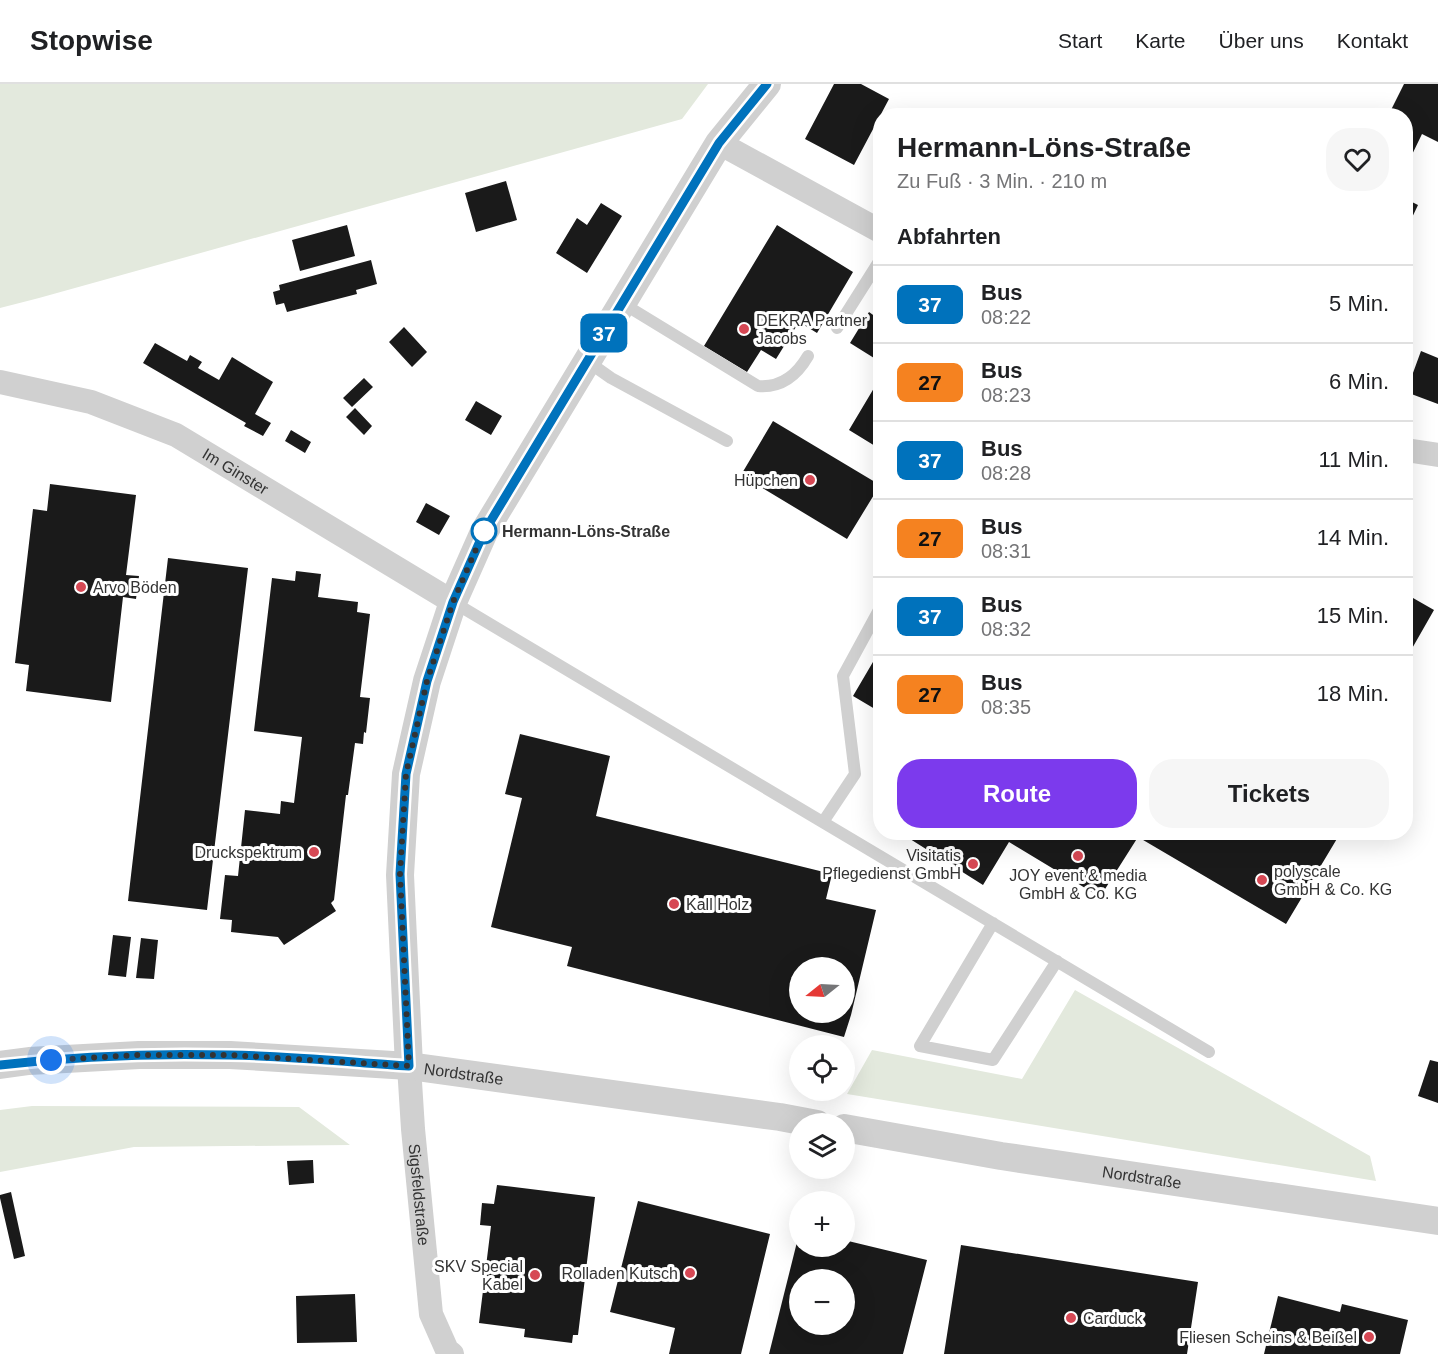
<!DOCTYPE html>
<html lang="de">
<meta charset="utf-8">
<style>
:root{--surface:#fff;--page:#f6f6f6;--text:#202124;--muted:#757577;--line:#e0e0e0;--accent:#7c3aed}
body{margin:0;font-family:Arial,sans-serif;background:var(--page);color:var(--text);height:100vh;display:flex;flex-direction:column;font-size:22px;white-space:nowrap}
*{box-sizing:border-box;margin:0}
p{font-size:20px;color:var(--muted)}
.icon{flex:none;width:33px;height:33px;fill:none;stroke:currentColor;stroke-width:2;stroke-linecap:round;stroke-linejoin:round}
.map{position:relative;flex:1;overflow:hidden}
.side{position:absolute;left:873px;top:24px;width:540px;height:732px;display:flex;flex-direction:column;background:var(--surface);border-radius:24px;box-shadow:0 6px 24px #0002}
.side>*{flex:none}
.badge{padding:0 12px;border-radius:9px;font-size:21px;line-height:39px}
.needle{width:39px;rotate:252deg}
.fabs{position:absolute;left:789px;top:873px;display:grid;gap:12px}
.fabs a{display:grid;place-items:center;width:66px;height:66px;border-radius:50%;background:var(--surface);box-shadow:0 6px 24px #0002;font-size:30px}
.you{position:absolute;width:30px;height:30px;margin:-15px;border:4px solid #fff;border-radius:50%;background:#1a73e8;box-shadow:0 0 0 9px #1a73e833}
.map>.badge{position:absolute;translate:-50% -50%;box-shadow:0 0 0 3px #fff}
h2{padding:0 24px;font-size:22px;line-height:54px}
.round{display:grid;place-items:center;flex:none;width:63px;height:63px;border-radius:24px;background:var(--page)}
.headline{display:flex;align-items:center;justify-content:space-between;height:102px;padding:0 24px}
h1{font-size:28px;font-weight:800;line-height:45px}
.cta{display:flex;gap:12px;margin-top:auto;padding:12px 24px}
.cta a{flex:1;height:69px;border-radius:24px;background:var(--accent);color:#fff;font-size:24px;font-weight:800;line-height:69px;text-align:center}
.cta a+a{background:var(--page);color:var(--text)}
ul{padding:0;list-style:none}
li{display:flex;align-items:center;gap:18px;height:78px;padding:0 24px;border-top:2px solid var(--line)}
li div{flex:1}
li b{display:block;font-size:22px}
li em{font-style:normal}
li .badge{min-width:66px;font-weight:700;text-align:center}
header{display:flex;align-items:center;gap:36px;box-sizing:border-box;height:84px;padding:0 30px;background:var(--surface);border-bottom:2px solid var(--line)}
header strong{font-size:28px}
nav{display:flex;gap:33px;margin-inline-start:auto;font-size:21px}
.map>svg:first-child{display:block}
</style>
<header>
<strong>Stopwise</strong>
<nav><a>Start</a><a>Karte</a><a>Über uns</a><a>Kontakt</a></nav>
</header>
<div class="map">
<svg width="1438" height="1270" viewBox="0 0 1438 1270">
<rect width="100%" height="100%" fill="#fff"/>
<!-- green -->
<path fill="#e3e9dd" d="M0,0H708L682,35L39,214L0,224Z
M1075,906L1370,1072L1376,1097L847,1010L872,966L1022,995Z
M32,1022L299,1023L350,1061L134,1063L0,1088V1026Z"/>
<!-- building -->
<path fill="#1a1a1a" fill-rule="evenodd" d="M834,0H861L889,15L854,81L805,55Z
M1404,0H1438V58L1422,50L1406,83V32H1388Z
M506,97L517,136L476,148L465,109Z
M1406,115L1418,121L1408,142L1406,141Z
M601,119L622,132L587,189L556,169L577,134L587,141Z
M347,141L355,172L300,187L292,156Z
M777,141L853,188L817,249L799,238L776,275L761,266L747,288L704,262Z
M371,176L377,200L356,206L357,210L287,228L284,219L276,221L273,208L280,206L279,201Z
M869,228L880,236V263L874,274L850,259Z
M404,243L427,268L412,283L389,258Z
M155,259L187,277L190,271L202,278L198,284L219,296L232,273L273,298L255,330L271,339L263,352L244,342L246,339L143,279Z
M1421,267L1438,274V320L1406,308Z
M364,294L373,303L352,323L343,314Z
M880,294V365L849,346Z
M476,317L502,332L491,351L465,336Z
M355,324L372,342L364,351L346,333Z
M773,337L880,401L847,455L741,391Z
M291,346L311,358L305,369L285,357Z
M50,400L136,411L126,491L139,492L136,515L123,513L111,618L26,607L29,581L15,579L33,425L47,427Z
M426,419L450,432L439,451L416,438Z
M168,474L248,484L207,826L128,817Z
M296,487L321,490L318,513L358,518L357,528L370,530L360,613L370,614L366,649L364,648L363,660L355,659L348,711H346L334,816L331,819L336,827L284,861L278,853L231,848L232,836L220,835L225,791L238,792L245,726L280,730L281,717L294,719L302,653L254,647L272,494L295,497Z
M1406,510L1434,526L1406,575Z
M880,566V628L853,612Z
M520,650L610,672L596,732L832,790L826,815L876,826L851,931L844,953L567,882L572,863L491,843L522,714L505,710ZM800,884H844V928H800Z
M899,748H1341L1286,840L1138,753L1100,813L1009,758L983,801Z
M113,851L131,853L126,893L108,891Z
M141,854L158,856L154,895L136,894Z
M1430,976L1438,978V1019L1418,1012Z
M313,1076L314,1099L289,1101L287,1077Z
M497,1101L595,1113L578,1251H573L572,1259L524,1253L525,1245L479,1239L491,1142L480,1141L482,1119L494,1120Z
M11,1108L25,1172L14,1175L0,1114V1111Z
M638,1117L770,1150L741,1270H669L675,1244L610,1228Z
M799,1150L800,1162H844V1156L927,1176L903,1270H769ZM800,1196H844V1240H800Z
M961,1161L1198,1198L1187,1270H944Z
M355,1210L357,1258L297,1259L296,1212Z
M1278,1212L1340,1228L1342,1220L1408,1236L1400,1270H1264Z"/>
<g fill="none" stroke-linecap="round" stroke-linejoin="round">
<!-- service -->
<path stroke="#d0d0d0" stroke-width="12" d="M622,219L758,302C781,304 797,291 808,272
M837,244L880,176
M587,277L611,294L727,357
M453,518L1209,968
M823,738L855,690L843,592L880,524
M993,839L920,962L993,976L1057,877"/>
<!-- minor -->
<g stroke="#d0d0d0" stroke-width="24">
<path d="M719,59L880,147"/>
<path id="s1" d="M0,298L91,318L176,351L453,518"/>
<path d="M1406,366L1438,371"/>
<path id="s2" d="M409,982L413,1045L431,1230L447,1266L452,1270"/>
</g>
<!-- tertiary -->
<g stroke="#d0d0d0" stroke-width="28">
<path id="s3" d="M0,981L29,977L139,971H230L409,982L780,1033L817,1040"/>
<path d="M409,982L400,791L406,690L427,597L453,518L484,448L719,59L767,0"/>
<path id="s4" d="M844,1044L1001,1072L1438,1137"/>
</g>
</g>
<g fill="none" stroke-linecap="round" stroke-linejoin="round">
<defs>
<path id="line" d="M0,981C76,972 153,969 230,971C289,972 349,978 409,982L400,790L406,690L427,597L453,518L484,448L719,59L767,0"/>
</defs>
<!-- line casing -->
<use href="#line" stroke="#fff" stroke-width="14"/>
<!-- line -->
<use href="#line" stroke="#0072bc" stroke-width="9"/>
<!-- walk -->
<path stroke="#333" stroke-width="6" stroke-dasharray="0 10.8" d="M51,976L139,971H230L409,982L400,790L406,690L427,597L453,518L484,447"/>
</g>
<!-- markers -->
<g fill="#d64854" stroke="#fff" stroke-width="2">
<circle cx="744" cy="245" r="6"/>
<circle cx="810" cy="396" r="6"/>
<circle cx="81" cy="503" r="6"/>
<circle cx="314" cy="768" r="6"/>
<circle cx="1078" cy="772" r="6"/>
<circle cx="973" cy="780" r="6"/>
<circle cx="1262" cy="796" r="6"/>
<circle cx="674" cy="820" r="6"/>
<circle cx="690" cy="1189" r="6"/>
<circle cx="535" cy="1191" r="6"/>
<circle cx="1071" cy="1234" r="6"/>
<circle cx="1369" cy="1253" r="6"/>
</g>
<circle fill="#fff" stroke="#0072bc" stroke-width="3" cx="484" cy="447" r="12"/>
<g text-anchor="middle" stroke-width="6" stroke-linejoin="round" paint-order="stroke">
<!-- poi labels -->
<g font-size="16" fill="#333" stroke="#fff" text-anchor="end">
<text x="756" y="242" text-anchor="start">DEKRA Partner<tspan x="756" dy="18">Jacobs</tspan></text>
<text x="798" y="402">Hüpchen</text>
<text x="93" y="509" text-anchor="start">Arvo Böden</text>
<text x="302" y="774">Druckspektrum</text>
<text x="961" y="777">Visitatis<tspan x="961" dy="18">Pflegedienst GmbH</tspan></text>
<text x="1274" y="793" text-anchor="start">polyscale<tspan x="1274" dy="18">GmbH &amp; Co. KG</tspan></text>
<text x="1078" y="797" text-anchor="middle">JOY event &amp; media<tspan x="1078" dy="18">GmbH &amp; Co. KG</tspan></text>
<text x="686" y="826" text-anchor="start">Kall Holz</text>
<text x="523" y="1188">SKV Special<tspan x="523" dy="18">Kabel</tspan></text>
<text x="678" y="1195">Rolladen Kutsch</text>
<text x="1083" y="1240" text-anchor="start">Carduck</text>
<text x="1357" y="1259">Fliesen Scheins &amp; Beißel</text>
</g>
<!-- street labels -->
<g font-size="16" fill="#333" stroke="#fff">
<text dy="6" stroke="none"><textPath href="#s1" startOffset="254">Im Ginster</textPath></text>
<text dy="6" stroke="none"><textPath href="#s3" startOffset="465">Nordstraße</textPath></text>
<text dy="6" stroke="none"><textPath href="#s4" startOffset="302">Nordstraße</textPath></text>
<text dy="6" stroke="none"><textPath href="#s2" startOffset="129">Sigsfeldstraße</textPath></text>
</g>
<!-- stop labels -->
<g font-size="16" font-weight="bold" fill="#333" stroke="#fff" text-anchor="start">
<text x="502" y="453">Hermann-Löns-Straße</text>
</g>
</g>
</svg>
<div class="fabs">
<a><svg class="needle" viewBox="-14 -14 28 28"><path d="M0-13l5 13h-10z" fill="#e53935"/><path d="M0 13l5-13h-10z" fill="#757577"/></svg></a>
<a><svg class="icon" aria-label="locate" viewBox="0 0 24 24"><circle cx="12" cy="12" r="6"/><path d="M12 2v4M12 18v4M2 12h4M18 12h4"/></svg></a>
<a><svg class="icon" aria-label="layers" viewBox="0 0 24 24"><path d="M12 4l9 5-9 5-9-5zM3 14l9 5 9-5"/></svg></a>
<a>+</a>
<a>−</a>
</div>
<div class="you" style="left:51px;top:976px"></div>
<b class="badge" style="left:604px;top:249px;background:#0072bc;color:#fff">37</b>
<section class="side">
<div class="headline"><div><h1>Hermann-Löns-Straße</h1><p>Zu Fuß · 3 Min. · 210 m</p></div><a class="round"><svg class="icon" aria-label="heart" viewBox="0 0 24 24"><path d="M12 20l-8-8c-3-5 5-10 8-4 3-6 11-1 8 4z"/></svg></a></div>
<h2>Abfahrten</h2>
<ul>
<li><span class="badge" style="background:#0072bc;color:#fff">37</span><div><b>Bus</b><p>08:22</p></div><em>5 Min.</em></li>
<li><span class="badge" style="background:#f58220;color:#111">27</span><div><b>Bus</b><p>08:23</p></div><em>6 Min.</em></li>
<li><span class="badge" style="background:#0072bc;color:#fff">37</span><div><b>Bus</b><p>08:28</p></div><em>11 Min.</em></li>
<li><span class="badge" style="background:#f58220;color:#111">27</span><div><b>Bus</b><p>08:31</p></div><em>14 Min.</em></li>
<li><span class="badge" style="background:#0072bc;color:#fff">37</span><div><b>Bus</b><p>08:32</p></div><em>15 Min.</em></li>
<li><span class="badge" style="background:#f58220;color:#111">27</span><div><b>Bus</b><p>08:35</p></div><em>18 Min.</em></li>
</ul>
<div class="cta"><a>Route</a><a>Tickets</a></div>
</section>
</div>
